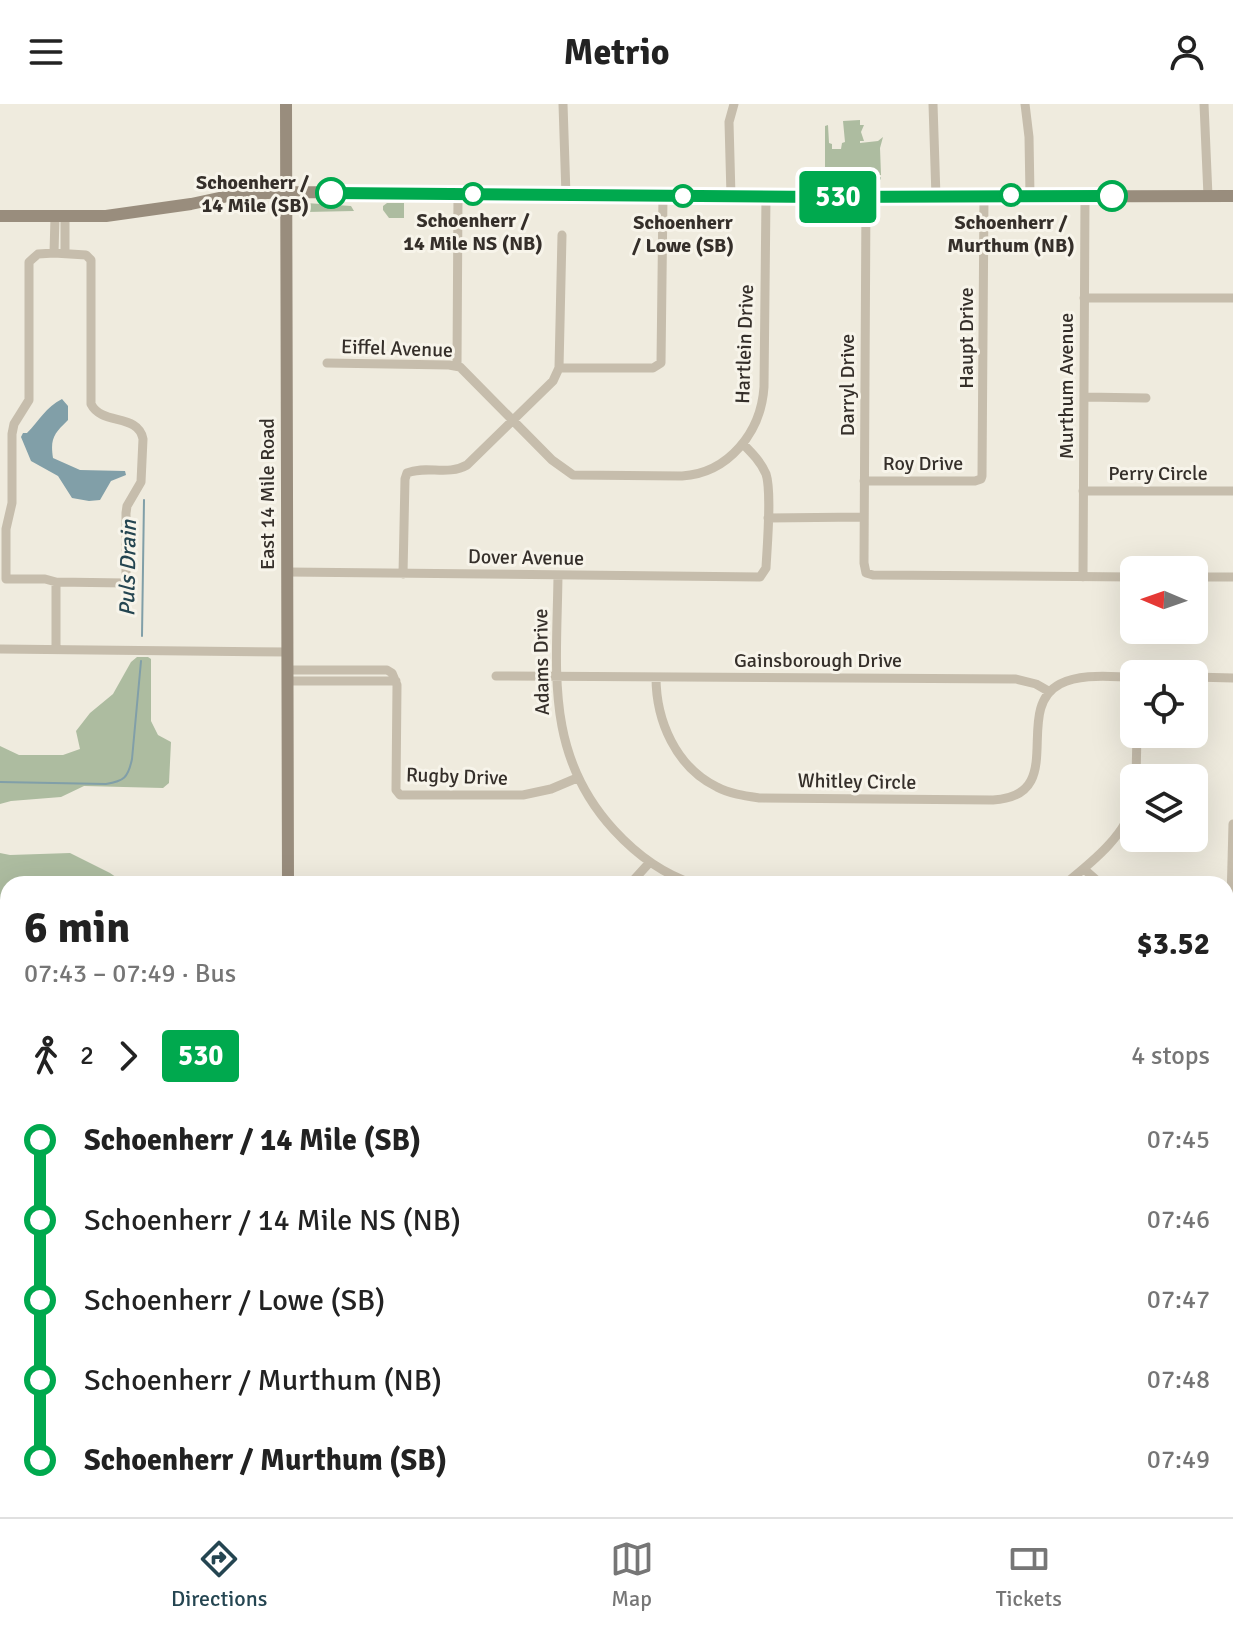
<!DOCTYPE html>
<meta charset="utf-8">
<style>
:root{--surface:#fff;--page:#f2f2f2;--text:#222;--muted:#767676;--line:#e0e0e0;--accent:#244551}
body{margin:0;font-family:Signika,sans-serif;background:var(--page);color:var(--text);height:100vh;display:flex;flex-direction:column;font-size:30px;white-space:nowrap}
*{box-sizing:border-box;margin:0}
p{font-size:26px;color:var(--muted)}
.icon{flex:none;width:44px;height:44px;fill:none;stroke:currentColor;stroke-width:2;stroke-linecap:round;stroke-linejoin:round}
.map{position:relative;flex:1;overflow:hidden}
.side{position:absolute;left:0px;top:772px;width:1234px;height:642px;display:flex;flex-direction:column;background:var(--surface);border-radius:24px 24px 0 0;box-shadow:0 8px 32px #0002}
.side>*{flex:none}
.badge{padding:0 16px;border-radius:6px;font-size:28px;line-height:52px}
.needle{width:52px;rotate:272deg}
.buttons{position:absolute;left:1120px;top:452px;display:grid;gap:16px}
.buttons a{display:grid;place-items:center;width:88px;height:88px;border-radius:12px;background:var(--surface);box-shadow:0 8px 32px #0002;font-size:40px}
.map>.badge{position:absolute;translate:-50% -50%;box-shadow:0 0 0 4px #fff}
.legs{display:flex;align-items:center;gap:12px;height:88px;padding:0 24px;font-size:26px}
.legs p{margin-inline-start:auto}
.overview{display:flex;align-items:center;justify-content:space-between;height:136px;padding:0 24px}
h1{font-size:44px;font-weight:700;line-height:60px}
ul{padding:0 24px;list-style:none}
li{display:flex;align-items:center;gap:28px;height:80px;font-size:30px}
li i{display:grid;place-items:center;width:12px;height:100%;margin:0 10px;background:currentColor}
li i::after{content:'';width:20px;height:20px;margin:-10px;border:6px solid;border-radius:50%;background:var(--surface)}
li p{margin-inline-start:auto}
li:first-child i{background:linear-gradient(#0000 50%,currentColor 0)}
li:last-child i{background:linear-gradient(currentColor 50%,#0000 0)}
header{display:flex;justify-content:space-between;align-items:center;height:104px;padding:0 24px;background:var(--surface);font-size:36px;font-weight:700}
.dock{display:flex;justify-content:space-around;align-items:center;height:112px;border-top:2px solid var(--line);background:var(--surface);font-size:22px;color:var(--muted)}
.dock a{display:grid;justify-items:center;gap:4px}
.dock .on{color:var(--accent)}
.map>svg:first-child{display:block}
</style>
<header><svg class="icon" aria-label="menu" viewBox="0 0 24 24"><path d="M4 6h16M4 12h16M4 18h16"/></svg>Metrio<svg class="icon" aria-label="person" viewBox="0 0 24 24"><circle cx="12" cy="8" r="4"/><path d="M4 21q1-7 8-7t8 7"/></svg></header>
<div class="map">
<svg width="1233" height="1413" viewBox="0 0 1233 1413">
<rect width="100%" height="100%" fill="#efebde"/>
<!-- green -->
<path fill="#adbca0" d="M860,16V21H864L861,28L864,37H860V39L878,37L883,33L880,44L881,71H825V22L828,21L829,39L832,40V45H841L842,39L845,38L843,17Z
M825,73H881V75L875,81H831L826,77Z
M306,99L351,102L354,107L306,108Z
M387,99H404V114H389L383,106V102Z
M137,553H148L151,555V617L158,631L171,638L169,679L163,684L84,682L61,693L11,697L0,700V642L19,651H63L80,645L76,627L90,609L113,590L131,558Z
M0,749L10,751L70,749L110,769L126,780H8V860H0Z
M1226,846H1233V949H1226V953Z
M0,871H8V987H0Z"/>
<!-- water -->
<path fill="#819fa8" d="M62,295L68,302V316C54,330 50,334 53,354L80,366L125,367L126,371L111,377L100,396L89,397L72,394L58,372L31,357L21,333L23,329H27C39,317 46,303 62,295Z
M0,1057L8,1060V1090L0,1088Z"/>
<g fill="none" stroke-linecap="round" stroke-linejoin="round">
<!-- stream -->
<path stroke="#819fa8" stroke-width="2" d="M142,532L144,396
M0,678L106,680C124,677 128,674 132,655L141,557"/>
<!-- street -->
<path stroke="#c6bdac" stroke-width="9" d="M563,0L566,91
M933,0L936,93
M1025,0L1029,33L1030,91
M1204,0L1208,92
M731,92L729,18L734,0
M866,92L864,459L866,469L873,471L1134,473
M54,149L86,151L91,156V300C102,322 138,309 143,335L141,378L127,402L126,409V479L56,478L45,475H6V425L12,399V330L14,320L29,296V158L38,150Z
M54,149L55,113
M65,149V113
M1084,194H1233
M327,259L449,261L460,263L552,356L573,371L682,372C729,369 761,328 764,283L766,92
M457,261L458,90
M559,264L562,131
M1084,293L1146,294
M864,377H975L981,375L982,372L984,92
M1083,387H1233
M768,414L864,413
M288,468L760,473L766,464C767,443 772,388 766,370C761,358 752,349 743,340
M403,470L405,375L407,369C426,361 448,372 467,361L553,277L559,264H653L661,259L663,92
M558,471C557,566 544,650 614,726C636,750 663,770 694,780
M1083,473L1085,92
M1194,473H1233
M0,545L288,548
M56,545V478
M288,566H387L392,569L397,581L396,686L400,691H523L551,685L577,674
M496,572L1016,575L1036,580L1050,588
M656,573C656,617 676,663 717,683C730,690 746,692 760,694L993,696C1070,692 1011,606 1060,580C1082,569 1110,573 1134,573
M1194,573L1233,574
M288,577H396
M1136,674L1137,630
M1084,765L1101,780
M630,780L650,758
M1065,780C1091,759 1128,730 1134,696
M1231,796L1233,720
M1226,1073L1227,1072
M1226,1165L1233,1169
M964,1413V1406"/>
<!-- secondary -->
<path stroke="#998d7d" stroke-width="12" d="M286,0L288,780
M0,112H106L191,100L233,91L286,88L821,93L1233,92
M291,1406L292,1413
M180,1413H251"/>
</g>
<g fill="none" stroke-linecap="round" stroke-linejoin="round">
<defs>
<path id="line-1" d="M331,89L821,93L1112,92"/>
</defs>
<!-- line-1 casing -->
<use href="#line-1" stroke="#fff" stroke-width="18"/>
<!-- line-1 -->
<use href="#line-1" stroke="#00a94e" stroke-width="12"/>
</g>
<!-- markers -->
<g fill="#fff" stroke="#00a94e" stroke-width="4">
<circle cx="331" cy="89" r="14"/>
<circle cx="473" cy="90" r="10"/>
<circle cx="1011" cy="91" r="10"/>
<circle cx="683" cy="92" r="10"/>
<circle cx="1112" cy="92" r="14"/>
</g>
<g text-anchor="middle" stroke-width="6" stroke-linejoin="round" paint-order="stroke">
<!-- stop labels -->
<g font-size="20" font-weight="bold" fill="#352f2a" stroke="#f7f4ea">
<text x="309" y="85" text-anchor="end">Schoenherr /<tspan x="309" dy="23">14 Mile (SB)</tspan></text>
<text x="473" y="123">Schoenherr /<tspan x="473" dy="23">14 Mile NS (NB)</tspan></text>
<text x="683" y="125">Schoenherr<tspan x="683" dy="23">/ Lowe (SB)</tspan></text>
<text x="1011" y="125">Schoenherr /<tspan x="1011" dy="23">Murthum (NB)</tspan></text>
</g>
<!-- street labels -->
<g font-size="20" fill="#352f2a" stroke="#f7f4ea">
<text transform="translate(966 234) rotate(-90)" y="7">Haupt Drive</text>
<text transform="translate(744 240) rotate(-88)" y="7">Hartlein Drive</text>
<text transform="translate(397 244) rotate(2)" y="7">Eiffel Avenue</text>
<text transform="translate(847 281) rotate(-90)" y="7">Darryl Drive</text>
<text transform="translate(1066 282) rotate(-90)" y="7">Murthum Avenue</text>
<text x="923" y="366">Roy Drive</text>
<text x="1158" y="376">Perry Circle</text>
<text transform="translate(267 390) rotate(-90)" y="7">East 14 Mile Road</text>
<text transform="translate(526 453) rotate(1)" y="7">Dover Avenue</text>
<text x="818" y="563">Gainsborough Drive</text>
<text transform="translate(541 558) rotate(-91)" y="7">Adams Drive</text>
<text transform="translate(457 672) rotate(2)" y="7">Rugby Drive</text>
<text transform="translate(857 677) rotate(1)" y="7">Whitley Circle</text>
</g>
<!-- water labels -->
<g font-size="22" font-style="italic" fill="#244551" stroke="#f7f4ea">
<text transform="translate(127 464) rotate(-89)" y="8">Puls Drain</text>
</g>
</g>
</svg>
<div class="buttons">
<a><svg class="needle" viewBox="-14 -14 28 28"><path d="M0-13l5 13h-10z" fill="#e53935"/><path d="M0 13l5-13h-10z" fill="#767676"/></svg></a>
<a><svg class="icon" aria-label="locate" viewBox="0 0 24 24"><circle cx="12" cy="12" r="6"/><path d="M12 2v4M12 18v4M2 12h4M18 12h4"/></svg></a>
<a><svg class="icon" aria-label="layers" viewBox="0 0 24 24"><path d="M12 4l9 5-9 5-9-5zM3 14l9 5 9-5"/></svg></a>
</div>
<b class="badge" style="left:838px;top:93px;background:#00a94e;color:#fff">530</b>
<section class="side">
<div class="overview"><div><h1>6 min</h1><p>07:43 – 07:49 · Bus</p></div><b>$3.52</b></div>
<div class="legs"><svg class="icon" aria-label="walk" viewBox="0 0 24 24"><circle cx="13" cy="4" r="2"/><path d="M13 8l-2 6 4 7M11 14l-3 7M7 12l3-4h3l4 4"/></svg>2<svg class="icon" aria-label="forward" viewBox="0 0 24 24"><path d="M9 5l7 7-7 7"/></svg><b class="badge" style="background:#00a94e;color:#fff">530</b><p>4 stops</p></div>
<ul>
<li><i style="color:#00a94e"></i><b>Schoenherr / 14 Mile (SB)</b><p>07:45</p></li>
<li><i style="color:#00a94e"></i><span>Schoenherr / 14 Mile NS (NB)</span><p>07:46</p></li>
<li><i style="color:#00a94e"></i><span>Schoenherr / Lowe (SB)</span><p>07:47</p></li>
<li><i style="color:#00a94e"></i><span>Schoenherr / Murthum (NB)</span><p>07:48</p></li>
<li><i style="color:#00a94e"></i><b>Schoenherr / Murthum (SB)</b><p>07:49</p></li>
</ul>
</section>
</div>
<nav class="dock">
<a class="on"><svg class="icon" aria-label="directions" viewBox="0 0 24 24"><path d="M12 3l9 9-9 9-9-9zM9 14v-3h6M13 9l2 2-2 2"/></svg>Directions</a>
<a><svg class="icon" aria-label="map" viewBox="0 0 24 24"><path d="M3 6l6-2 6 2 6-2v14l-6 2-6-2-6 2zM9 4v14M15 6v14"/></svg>Map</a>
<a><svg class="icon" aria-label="tickets" viewBox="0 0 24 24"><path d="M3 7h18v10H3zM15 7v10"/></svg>Tickets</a>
</nav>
